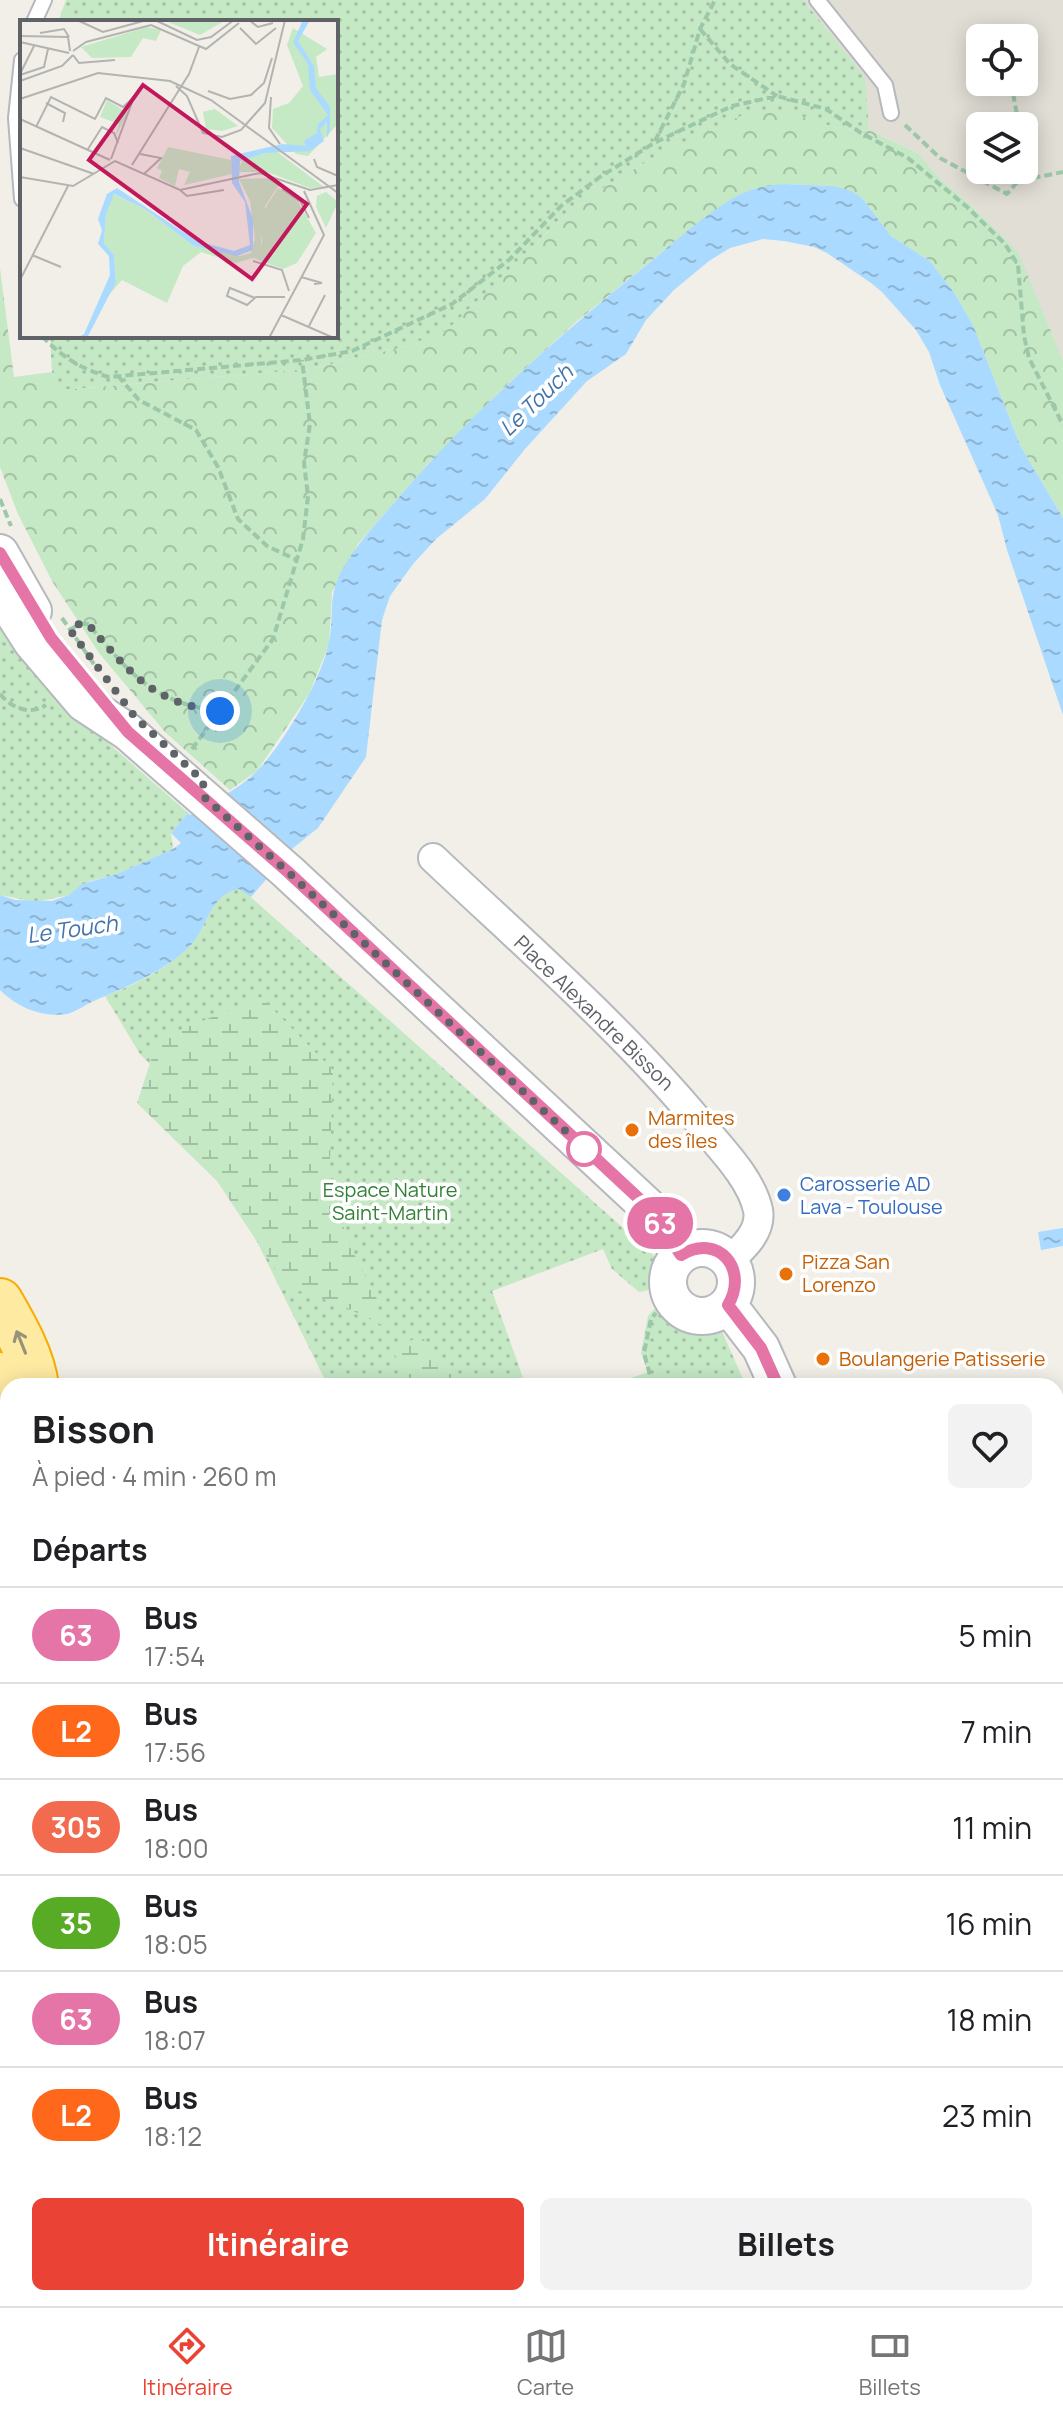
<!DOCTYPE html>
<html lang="fr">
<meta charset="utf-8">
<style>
:root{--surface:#fff;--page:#f2f2f2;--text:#202124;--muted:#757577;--line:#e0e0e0;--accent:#ea4335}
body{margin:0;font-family:Manrope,sans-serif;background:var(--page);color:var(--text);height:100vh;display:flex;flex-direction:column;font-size:30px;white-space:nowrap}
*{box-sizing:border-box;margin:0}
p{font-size:26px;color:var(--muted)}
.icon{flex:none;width:44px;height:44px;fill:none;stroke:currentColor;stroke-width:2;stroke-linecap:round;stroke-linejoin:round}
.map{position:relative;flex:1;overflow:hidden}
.sheet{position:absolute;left:0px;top:1378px;width:1064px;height:928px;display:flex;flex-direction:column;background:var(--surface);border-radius:24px 24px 0 0;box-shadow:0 4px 20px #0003}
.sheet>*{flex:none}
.badge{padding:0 16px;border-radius:26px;font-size:28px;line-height:52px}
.controls{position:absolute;left:966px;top:24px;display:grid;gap:16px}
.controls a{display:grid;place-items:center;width:72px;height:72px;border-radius:12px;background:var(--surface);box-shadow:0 4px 20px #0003;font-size:40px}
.you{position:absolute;width:40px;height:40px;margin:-20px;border:6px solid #fff;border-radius:50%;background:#1a73e8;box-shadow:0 0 0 12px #1a73e833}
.map>.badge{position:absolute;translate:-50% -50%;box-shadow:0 0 0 4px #fff}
h2{padding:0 32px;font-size:30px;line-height:72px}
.round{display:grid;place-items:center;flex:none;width:84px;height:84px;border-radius:12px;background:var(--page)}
.summary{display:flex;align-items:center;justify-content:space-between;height:136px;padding:0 32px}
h1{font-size:38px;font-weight:700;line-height:60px}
.cta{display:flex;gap:16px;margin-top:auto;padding:16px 32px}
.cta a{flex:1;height:92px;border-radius:12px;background:var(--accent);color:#fff;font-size:32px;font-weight:700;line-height:92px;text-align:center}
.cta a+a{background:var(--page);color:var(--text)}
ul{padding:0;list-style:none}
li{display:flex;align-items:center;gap:24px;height:96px;padding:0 32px;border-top:2px solid var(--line)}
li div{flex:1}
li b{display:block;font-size:30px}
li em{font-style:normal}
li .badge{min-width:88px;font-weight:700;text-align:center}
.dock{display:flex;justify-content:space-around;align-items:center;height:112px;border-top:2px solid var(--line);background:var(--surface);font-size:22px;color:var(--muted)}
.dock a{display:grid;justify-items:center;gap:4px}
.dock .selected{color:var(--accent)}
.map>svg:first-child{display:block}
</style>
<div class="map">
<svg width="1063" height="2306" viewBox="0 0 1063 2306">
<defs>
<pattern id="grass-dots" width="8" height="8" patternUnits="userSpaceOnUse" patternTransform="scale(2)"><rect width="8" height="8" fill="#c5e8c5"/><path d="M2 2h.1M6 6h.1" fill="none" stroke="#a3c0a4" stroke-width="1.8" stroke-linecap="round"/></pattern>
<pattern id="forest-crowns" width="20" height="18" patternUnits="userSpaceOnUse" patternTransform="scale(2)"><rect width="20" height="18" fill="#c5e8c5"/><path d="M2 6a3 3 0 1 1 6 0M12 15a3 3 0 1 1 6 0" fill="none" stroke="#a3c0a4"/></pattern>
<pattern id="wetland-marsh" width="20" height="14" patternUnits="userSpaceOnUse" patternTransform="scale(2)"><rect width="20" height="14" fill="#c5e8c5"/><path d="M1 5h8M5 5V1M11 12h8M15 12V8" fill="none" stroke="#a3c0a4"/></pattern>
<pattern id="water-ripples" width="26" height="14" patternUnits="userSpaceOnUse" patternTransform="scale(2)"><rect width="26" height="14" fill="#aadaff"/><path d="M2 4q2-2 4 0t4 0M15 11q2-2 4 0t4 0" fill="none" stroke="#8eb4d2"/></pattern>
</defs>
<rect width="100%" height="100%" fill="#f1efe8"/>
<!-- education -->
<path fill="#e1ded6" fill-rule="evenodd" d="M803,0H1063V360L1017,252L970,204L942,181L918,153L869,130L864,77ZM980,38H1024V82H980ZM980,126H1024V170H980Z"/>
<!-- grass -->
<path fill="url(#grass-dots)" d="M66,0H803L865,77L869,130L839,129L791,113L670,148L591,195L552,228L449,329L408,346L310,369L61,390L52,372L50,336H336V22H58Z
M0,626L48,690L188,813L171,833L173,849L117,874L90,881L69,895L36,902L0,895Z
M239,889L244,891L659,1260C658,1279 661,1289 639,1292L612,1269L603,1249L492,1291L526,1386H328L237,1201L154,1068L140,1054L105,996C137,984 167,969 191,944C211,925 205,897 239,889Z
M656,1307C670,1308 675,1317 687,1322C698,1326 710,1325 721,1329L746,1386H608L648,1372L641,1353L648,1316Z
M369,2298H539L541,2306H369Z
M767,2298H918L920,2306H768Z"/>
<!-- forest -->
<path fill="url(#forest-crowns)" d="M747,113H791L839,129L869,130L918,153L942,181L970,204L1018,252L1063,360V518L1020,445L973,325L955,294L930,261L891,236L862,198L833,186L784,184L753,189L733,200L679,238L576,322L499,392L427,465L358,544L332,592L329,644L309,694L257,771L230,790L165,732L99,653L52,581L18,514L0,467V268L14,377L52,372L62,390L310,369L408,346L448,329L552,228L591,195L670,148Z"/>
<!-- wetland -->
<path fill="url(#wetland-marsh)" d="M261,997L333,1070L329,1189L352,1250L376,1296L382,1325L341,1305L287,1287L217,1181L137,1103L158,1039Z
M420,1336L457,1372L447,1386H426L409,1380L392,1350Z"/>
<!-- garden -->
<path fill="#c5e8c5" d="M489,2298H517L518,2306H427Z"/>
<!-- water -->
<path fill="url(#water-ripples)" d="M784,184L833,186L851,191L862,198L891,236L930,261L955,294L973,325L1020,445L1063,518V715L1007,550L998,515L940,385L929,352L916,330L882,292L871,283L827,253L814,247L784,241L763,239L730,248L709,261L674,290L646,320L626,354L587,381L525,449L485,499L436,539L413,564L390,596L382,620L366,757L318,828L293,848L251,897L239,889C207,896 209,928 189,947C160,974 130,985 94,1001C86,1004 76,1012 67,1014C42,1018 17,1007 0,990V895L15,900L52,901L69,895L82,884L117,874L173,849L181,843L171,833L188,813L190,815C212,802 238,790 256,772C282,746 320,682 328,646C336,614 325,598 345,565C362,537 385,514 406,489C481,403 567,329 655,258C679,238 725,197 754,189C763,186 774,185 784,184Z
M1063,1228V1246L1041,1250L1038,1232Z"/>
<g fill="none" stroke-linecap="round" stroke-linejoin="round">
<defs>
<path id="service" d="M817,0L885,85L891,113
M34,22L44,0
M22,60L16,118L22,199
M654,2298L655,2306
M173,2306L175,2298"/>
<path id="minor" d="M433,858C527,947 627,1033 709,1134C727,1155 752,1182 758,1210C762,1231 743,1248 729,1261
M0,1953L8,1954
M940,2298L942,2306"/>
<path id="tertiary" d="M0,553L33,611
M0,592L32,642L84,703L128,732L288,872L648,1207L681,1255
M668 1282a34 34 0 1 1 68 0a34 34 0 1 1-68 0Z
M728,1305L761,1348L778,1386
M1056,2127L1063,2129"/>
<path id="trunk" d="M0,1301C15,1327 32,1356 36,1386
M0,1375L6,1389L8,1408
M0,1500L8,1468
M0,1569L8,1553"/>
</defs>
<!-- service casing -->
<use href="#service" stroke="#b5b8bc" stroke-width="18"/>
<!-- minor casing -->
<use href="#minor" stroke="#b5b8bc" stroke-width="32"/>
<!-- tertiary casing -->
<use href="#tertiary" stroke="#b5b8bc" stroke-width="40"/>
<!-- trunk casing -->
<use href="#trunk" stroke="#f9ab00" stroke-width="48"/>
<!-- path -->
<path stroke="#9cc7a9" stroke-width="4" stroke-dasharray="8 4" stroke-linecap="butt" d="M700,29L730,64L777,96
M1011,82L1019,126
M905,125L940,158L1007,194L1018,181L1063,172
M655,141L684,84L700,29L715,0
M1024,150L1030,179
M42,336C62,357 81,369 109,377L302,360L352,351L452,304L510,259L561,206L600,177L654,143L732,106L777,96L826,109L861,133L908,158L967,207L1005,244L1018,265L1024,336L1029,358L1063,425
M118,376L139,400L196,430L218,467L238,519L267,546L297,560
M0,499L11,526
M62,618L98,670
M70,630L79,624H88C130,673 152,703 220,711
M0,694C12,708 29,716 46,705
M192,749L273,639L303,539L308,496L304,463L310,424L302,360
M653,1386L644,1353L651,1319L656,1313
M804,2298V2306
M875,2298L880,2306"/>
<!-- service -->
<use href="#service" stroke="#fff" stroke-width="14"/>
<!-- minor -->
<use href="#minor" stroke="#fff" stroke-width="28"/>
<!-- tertiary -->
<use href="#tertiary" stroke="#fff" stroke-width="36"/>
<!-- trunk -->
<use href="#trunk" stroke="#feeaa1" stroke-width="44"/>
</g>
<!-- one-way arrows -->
<defs><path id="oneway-shaft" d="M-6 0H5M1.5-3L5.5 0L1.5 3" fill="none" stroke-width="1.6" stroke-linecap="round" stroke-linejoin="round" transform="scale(2)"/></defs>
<use stroke="#97927c" href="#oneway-shaft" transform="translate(21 1342) rotate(-112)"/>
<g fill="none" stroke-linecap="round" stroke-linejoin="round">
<defs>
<path id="line" d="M0,553L51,638L128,732L288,872L648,1207L681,1255C719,1232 749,1270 728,1305L761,1348L778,1386"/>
</defs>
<!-- line casing -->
<use href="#line" stroke="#fff" stroke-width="18"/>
<!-- line -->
<use href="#line" stroke="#e675a7" stroke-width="12"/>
<!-- walk -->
<path stroke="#5f6368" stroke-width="8" stroke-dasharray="0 14.4" d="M220,711C153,704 130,673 88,624H79L70,630L135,717L203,781L204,797L288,872L590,1154L584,1149"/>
</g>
<!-- markers -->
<g fill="#e8710a" stroke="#fff" stroke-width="3">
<circle cx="632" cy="1130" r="8"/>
<circle cx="786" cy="1274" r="8"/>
<circle cx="823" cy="1359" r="8"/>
</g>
<circle fill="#fff" stroke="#e675a7" stroke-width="4" cx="584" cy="1149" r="16"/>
<circle fill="#3f7fe0" stroke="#fff" stroke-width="3" cx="784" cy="1195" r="8"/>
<g text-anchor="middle" stroke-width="7" stroke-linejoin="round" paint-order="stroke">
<!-- street labels -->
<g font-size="20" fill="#5f6368" stroke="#fff">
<text transform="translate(594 1013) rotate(44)" y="7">Place Alexandre Bisson</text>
</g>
<!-- food labels -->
<g font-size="20" fill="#c56008" stroke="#fff" text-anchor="start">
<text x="648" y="1125">Marmites<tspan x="648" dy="23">des îles</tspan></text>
<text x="802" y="1269">Pizza San<tspan x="802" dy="23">Lorenzo</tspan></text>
<text x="839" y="1366">Boulangerie Patisserie</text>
</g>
<!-- shop labels -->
<g font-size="20" fill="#366cbe" stroke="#fff" text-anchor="start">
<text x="800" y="1191">Carosserie AD<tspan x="800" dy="23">Lava - Toulouse</tspan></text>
</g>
<!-- park labels -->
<g font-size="20" fill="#348238" stroke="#fff">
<text x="390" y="1197">Espace Nature<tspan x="390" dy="23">Saint-Martin</tspan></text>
</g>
<!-- water labels -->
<g font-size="22" font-style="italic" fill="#4174aa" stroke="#fff">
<text transform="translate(536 400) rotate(-44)" y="8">Le Touch</text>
<text transform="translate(72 929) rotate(-8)" y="8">Le Touch</text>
</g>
</g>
<!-- overview -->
<g transform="translate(20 20)">
<rect width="318" height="318" fill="#f1efe8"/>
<path d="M143,0H206L180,15ZM127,7L141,10L136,21L123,18L111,37L72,38L61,27ZM87,80L108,93L95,117L99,104L80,97ZM195,89L218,106L202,111L186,109L183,92ZM148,127L211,140L212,154L164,165L170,152L159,149L155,166L139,158L142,151L137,148ZM256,131L304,167L290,168L247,152H218L223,138ZM258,168L277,180L296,213L277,243L263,249L233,238L242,223L241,195ZM306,172L318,182L306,208L296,187L297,176Z" fill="#c5e8c5"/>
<path d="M273,8L307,29L296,37L299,57L318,54L316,106L288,136L276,134L252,108L253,89L269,83L283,66L267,25ZM249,158L271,172L259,165L245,186L240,231L233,238L216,243L181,232L163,246L147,283L102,260L79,286L96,260L94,235L84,223L86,194L93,174L125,189L174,226L220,236L231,233L235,219L230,181L219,159Z" fill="#c5e8c5"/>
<path d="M283,0H290L278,21L294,46L296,68L310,87V111L307,118V101L300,110L304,121L290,131L245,133L220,141L219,162L233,199V230L217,236L174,226L125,189L94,174L86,194L84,223L94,235L96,262L68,316L57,318L64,314L90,255L89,236L78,224L82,210L78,199L87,174L97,168L177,221L214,231L230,225L225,182L212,163L211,136L262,124L286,126L284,121L297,113L298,104L308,95L290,70L288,44L273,22Z" fill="#aadaff"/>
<path fill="none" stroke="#b3b3b1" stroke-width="2" d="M57,0L83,12L127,0M135,0L177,20L191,17L214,0M229,0L238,7L253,3M220,8L236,24L256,8M20,13L44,9L49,17M0,16L48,17L50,31M0,22L49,33M53,31L66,22L131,5L186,29L219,3M53,35L59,43L95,40M0,54L14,26M0,55L24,47L28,29M0,61L42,46L53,35M156,66L167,76L183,113L202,117L221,110L245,83L265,0M188,71L210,79L231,75L244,63L252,38M251,77L249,108L260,124M0,79L78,53L150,61L191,80L318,173M26,83L45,93L43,102M0,99L90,140M16,107L31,77L75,99L86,78L103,87L114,77L91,139M0,128L74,154M68,129L82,107L94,113L98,123M120,134L141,138L124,154M294,139L297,147L318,156M112,145L169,54L179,27M0,157L53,166L95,141L160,170L240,153L290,170L318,165M262,169L281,182L289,198M160,170L167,176L204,170M12,235L41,247M233,241L262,250L269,271M281,257L302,263L294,264M0,260L48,166M210,267L207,276L227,285L236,277H265M210,268L235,278M261,295L314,318M289,306L305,275M249,318L304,215L284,171"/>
<path fill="#c2185b" fill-opacity="0.15" stroke="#c2185b" stroke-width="4" d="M123,65L287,184L232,259L69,140Z"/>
<rect width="318" height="318" fill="none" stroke="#5f6368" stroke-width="4"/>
</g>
</svg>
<div class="controls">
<a><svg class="icon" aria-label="locate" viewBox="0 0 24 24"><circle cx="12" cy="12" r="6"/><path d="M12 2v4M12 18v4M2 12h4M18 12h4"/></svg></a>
<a><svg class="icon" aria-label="layers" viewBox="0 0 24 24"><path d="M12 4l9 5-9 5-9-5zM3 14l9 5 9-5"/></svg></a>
</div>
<div class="you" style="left:220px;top:711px"></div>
<b class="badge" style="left:660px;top:1223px;background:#e675a7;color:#fff">63</b>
<section class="sheet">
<div class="summary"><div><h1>Bisson</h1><p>À pied · 4 min · 260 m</p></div><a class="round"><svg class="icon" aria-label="heart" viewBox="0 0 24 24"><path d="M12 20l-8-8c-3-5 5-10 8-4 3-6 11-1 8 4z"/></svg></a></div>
<h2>Départs</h2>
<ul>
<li><span class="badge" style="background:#e675a7;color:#fff">63</span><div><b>Bus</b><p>17:54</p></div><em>5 min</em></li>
<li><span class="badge" style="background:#ff671b;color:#fff">L2</span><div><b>Bus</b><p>17:56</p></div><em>7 min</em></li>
<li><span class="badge" style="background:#f26b4e;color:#fff">305</span><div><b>Bus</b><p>18:00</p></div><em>11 min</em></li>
<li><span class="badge" style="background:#58ac25;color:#fff">35</span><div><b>Bus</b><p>18:05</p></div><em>16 min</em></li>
<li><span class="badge" style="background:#e675a7;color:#fff">63</span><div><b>Bus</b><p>18:07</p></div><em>18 min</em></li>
<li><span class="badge" style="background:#ff671b;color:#fff">L2</span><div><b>Bus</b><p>18:12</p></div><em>23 min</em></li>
</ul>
<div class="cta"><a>Itinéraire</a><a>Billets</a></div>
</section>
</div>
<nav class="dock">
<a class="selected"><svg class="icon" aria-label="directions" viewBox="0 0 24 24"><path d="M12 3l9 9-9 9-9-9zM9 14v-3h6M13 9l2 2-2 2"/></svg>Itinéraire</a>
<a><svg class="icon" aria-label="map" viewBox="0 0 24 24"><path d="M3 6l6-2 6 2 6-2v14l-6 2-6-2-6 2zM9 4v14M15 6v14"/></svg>Carte</a>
<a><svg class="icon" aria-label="tickets" viewBox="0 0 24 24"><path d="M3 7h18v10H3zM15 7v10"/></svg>Billets</a>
</nav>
